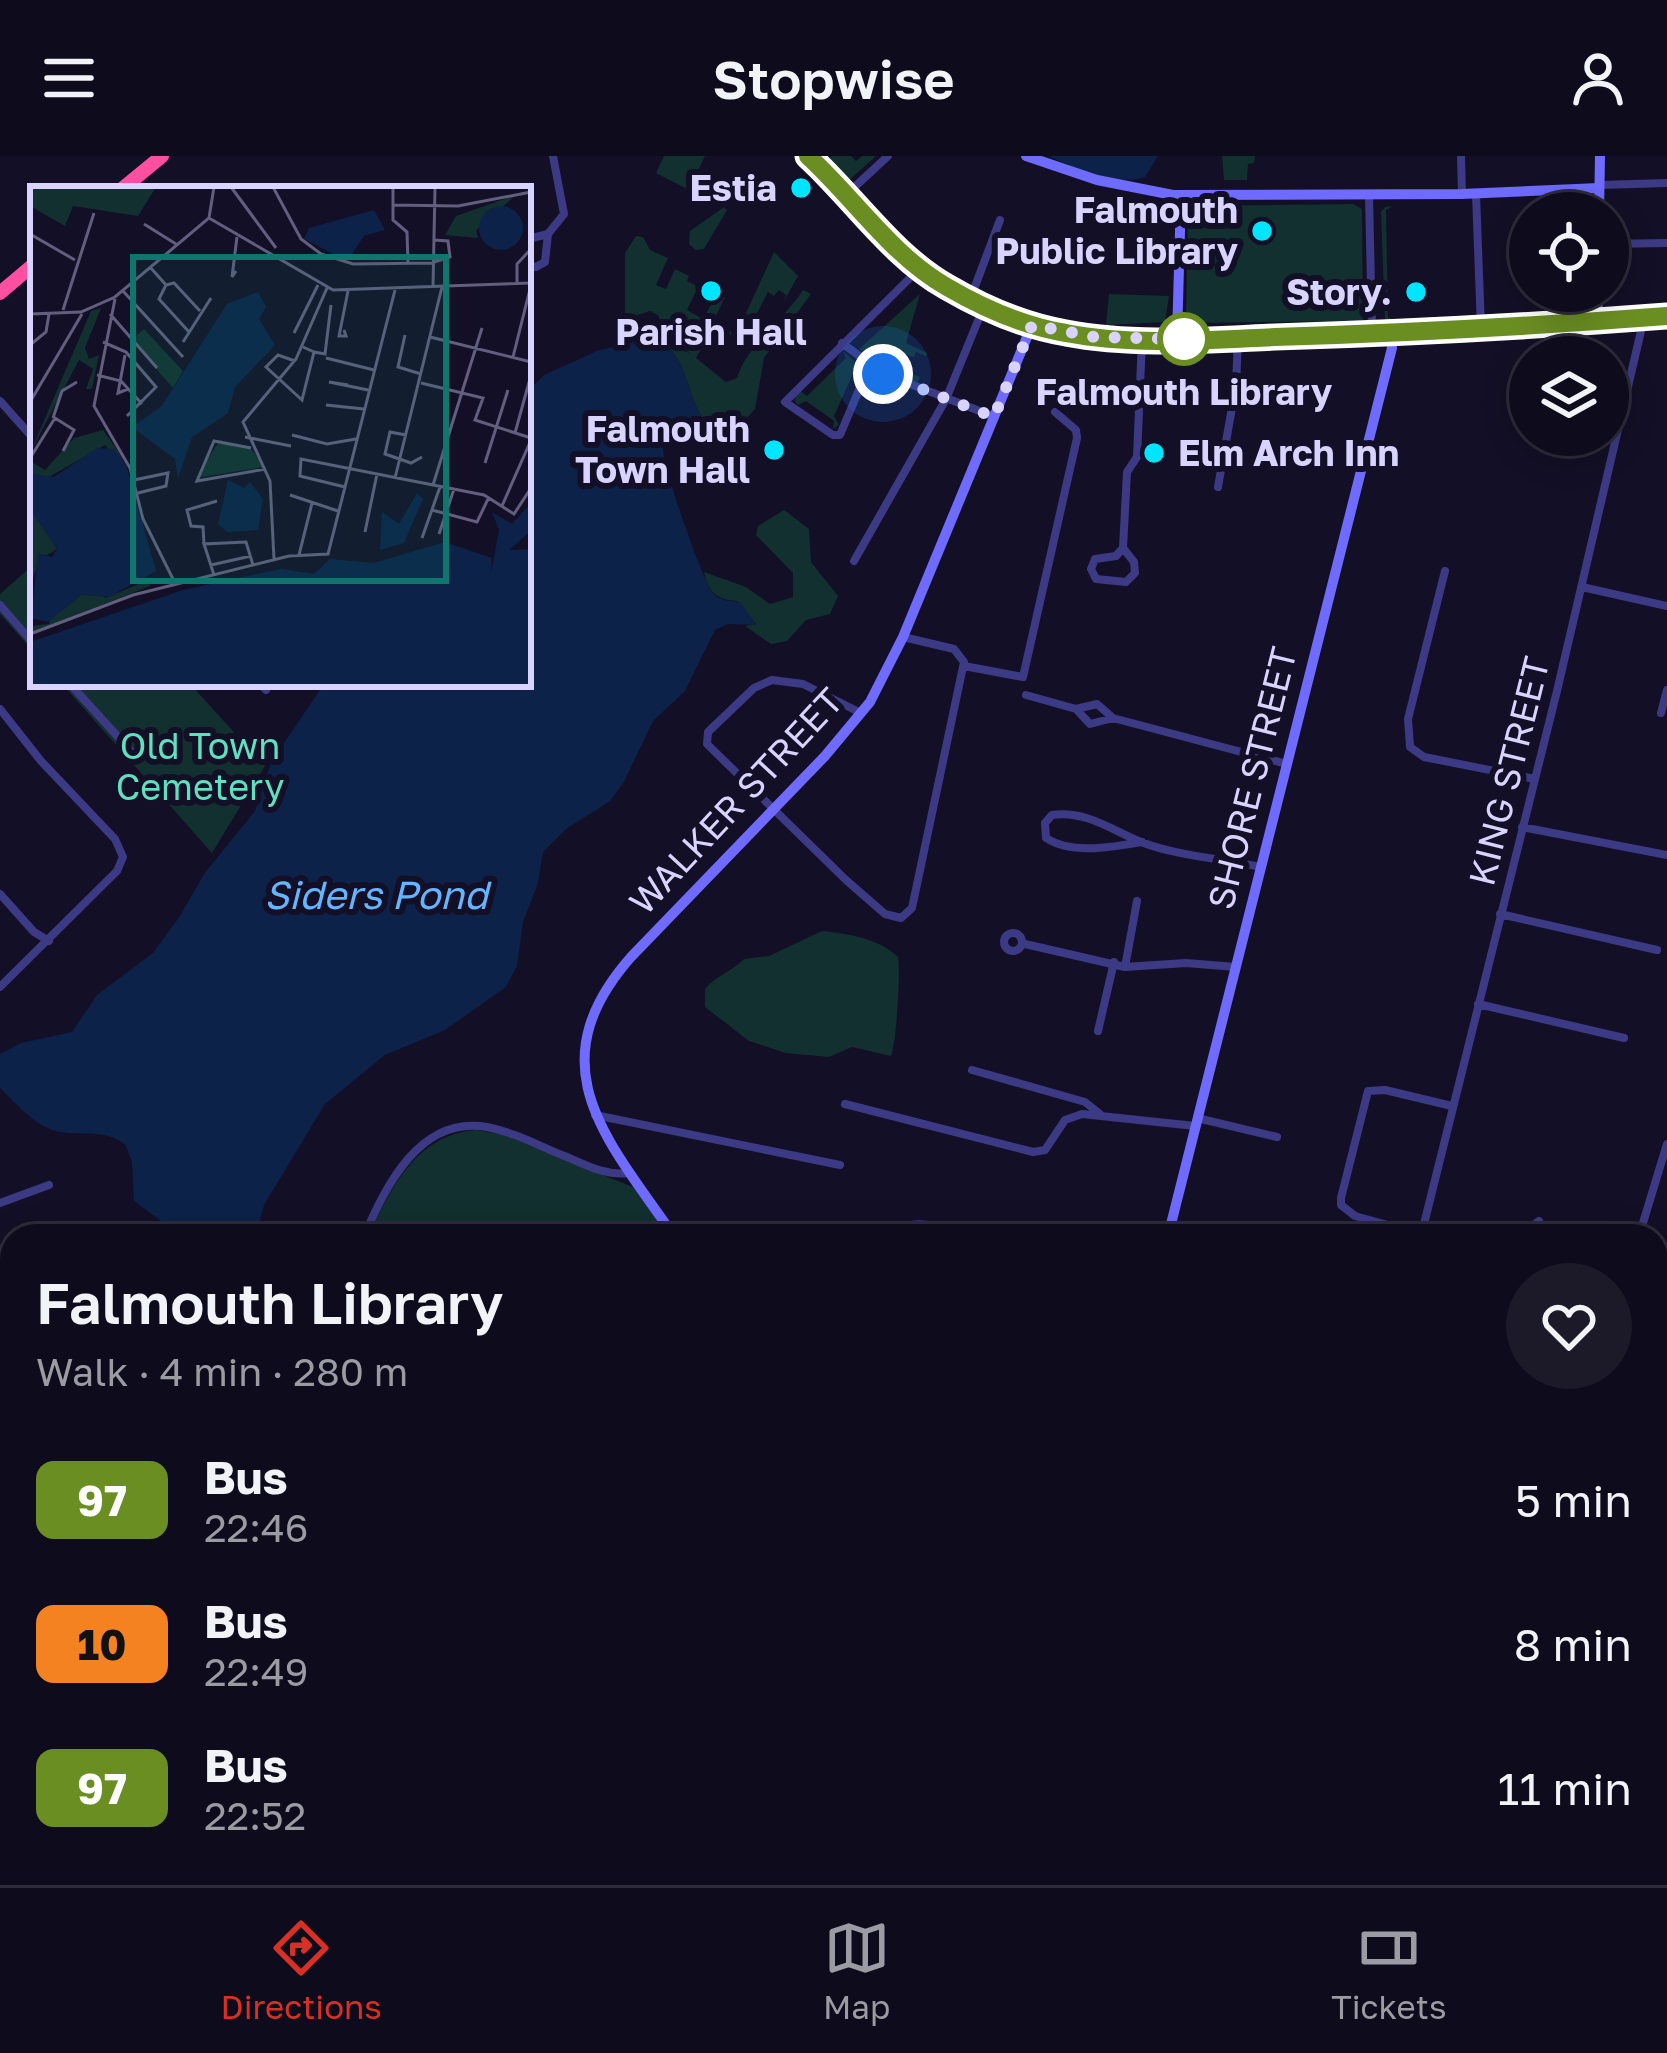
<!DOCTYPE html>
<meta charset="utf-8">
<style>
:root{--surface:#0e0b1c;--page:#1c1929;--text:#f1f3f6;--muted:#9b9ba3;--line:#2e2b3b;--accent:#d93025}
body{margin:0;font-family:"Golos Text",sans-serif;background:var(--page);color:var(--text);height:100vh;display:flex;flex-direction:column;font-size:45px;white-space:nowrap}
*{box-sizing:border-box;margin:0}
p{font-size:39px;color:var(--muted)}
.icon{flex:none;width:66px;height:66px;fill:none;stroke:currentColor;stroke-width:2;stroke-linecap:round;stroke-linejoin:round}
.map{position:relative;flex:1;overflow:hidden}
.drawer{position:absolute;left:0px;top:1068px;width:1668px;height:663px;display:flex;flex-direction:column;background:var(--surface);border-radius:36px 36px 0 0;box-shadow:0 6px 30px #0003,0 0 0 3px var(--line)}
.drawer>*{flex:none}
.badge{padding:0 24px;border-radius:18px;font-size:42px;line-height:78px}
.controls{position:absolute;left:1509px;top:36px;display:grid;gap:24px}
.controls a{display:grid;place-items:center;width:120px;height:120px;border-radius:50%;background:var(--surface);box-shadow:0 6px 30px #0003,0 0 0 3px var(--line);font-size:60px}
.you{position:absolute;width:60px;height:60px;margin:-30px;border:9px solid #fff;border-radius:50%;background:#1a73e8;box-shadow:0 0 0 18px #1a73e833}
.map>.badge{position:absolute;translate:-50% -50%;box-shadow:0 0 0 6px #fff}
.round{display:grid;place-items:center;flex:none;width:126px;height:126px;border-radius:63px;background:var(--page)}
.head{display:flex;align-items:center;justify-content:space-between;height:204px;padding:0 36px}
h1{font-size:57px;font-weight:600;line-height:90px}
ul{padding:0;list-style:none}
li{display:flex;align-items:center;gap:36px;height:144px;padding:0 36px}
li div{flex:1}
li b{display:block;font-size:45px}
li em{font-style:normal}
li .badge{min-width:132px;font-weight:700;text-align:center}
header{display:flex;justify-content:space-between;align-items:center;height:156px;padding:0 36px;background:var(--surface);font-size:54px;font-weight:600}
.menu{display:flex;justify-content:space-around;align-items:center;height:168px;border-top:3px solid var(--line);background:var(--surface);font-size:33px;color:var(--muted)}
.menu a{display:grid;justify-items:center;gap:6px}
.menu .current{color:var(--accent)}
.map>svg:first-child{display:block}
</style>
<header><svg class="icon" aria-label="menu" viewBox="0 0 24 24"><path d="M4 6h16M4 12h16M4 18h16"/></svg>Stopwise<svg class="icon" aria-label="person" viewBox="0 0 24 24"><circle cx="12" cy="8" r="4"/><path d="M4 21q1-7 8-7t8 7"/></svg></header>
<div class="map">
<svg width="1667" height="1729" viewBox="0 0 1667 1729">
<rect width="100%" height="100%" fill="#130f26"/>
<!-- green -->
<path fill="#12302f" d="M664,0H705L689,34L656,17Z
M831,0H851L856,5L862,0H876L848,25L829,5Z
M1222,0H1255L1254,7L1248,8L1247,24H1224Z
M1353,48L1362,53L1363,165L1186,167L1188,56L1192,50Z
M1393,50L1386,54L1388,161L1393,164L1385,166L1381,56L1385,51Z
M724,51L727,54L704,93L696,94L689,88L690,75Z
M636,80L643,81L650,94L668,102L656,129L666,133L675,113L689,120L687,125L695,129L696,135L687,154L703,163L715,141H725L713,166L736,179L774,96L798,120L784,145L786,139L779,134L774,140L768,136L743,185L713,171L696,202L726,226L737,222C748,187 783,165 803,134L811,138L764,202L755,253L733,278L698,280L682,269L684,265L703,269L705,266C687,240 689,212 667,189L690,197L670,183L672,175L663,172L658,159L650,155L635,160L625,184V97Z
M920,138L906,187L927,197L926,200L916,196L914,201L905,199L902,215L920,221L918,227L887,215L859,193Z
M1109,138L1169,140L1165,166L1106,169Z
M843,195L862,212L855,213L834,260L839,269L833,273L834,265L806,245L798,249L794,244L800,235L807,240L846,202Z
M784,354L809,373L811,406L838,440L830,458L806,464L787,485L771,488L745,470L756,468L737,445C717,444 708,436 704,416L746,431L770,448L793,441V417L756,379L758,370Z
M33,409V495L0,458V438Z
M62,528H190L265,610L212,697Z
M822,775C849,778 878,782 898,801C901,816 896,889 891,900L852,891L829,901L786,897L749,885L705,851V833C717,819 731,816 744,803L769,800Z
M476,974L504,979L633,1031L669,1080H368C392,1032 415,979 476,974Z"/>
<!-- water -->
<path fill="#0c2248" d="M1048,0H1158L1145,21C1114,31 1077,12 1048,0Z
M636,185L667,189C689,212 687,240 705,266L703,270L684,265L663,293C663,311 703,426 713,437C721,445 729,445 740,446L756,469L728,468L715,474L685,535L653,565L624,626L610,645L566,673L543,696L538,727L523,766L517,810L506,831L445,874L385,899L325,948L264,1049L256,1080H225L206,1070L173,1074L134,1045L132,1006L125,988C101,971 77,982 52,974C31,966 16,947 0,932V898L21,887L72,876L97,839L153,797L180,760L204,718L255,655L271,606L324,528H528V235L544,219L597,195Z
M0,1213L12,1248V1719H86L75,1725L0,1729Z
M1667,1521V1729H571L599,1719H1656V1522Z"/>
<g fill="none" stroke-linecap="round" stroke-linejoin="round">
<!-- street -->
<path stroke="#3d3a85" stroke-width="8" d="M1461,0L1462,38
M1600,29L1667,27
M847,38L888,0
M1476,38L1481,172
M1369,39L1372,176
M528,83L548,78L564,58L553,0
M1608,88L1667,87
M528,109L536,111L545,106L548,78
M971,141L1000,64
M842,187L882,217L995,261
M869,210L840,279H833L785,246L920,112
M0,245L33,282
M1218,331L1236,229L1238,183
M1123,392L1116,400L1095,403L1091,413L1096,423L1126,426L1135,417L1134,406L1123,392L1127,316L1137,301L1142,183
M854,405L946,243L984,150
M1445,415L1408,563L1410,591L1424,601L1535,623
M1582,431L1667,450
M0,449L33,487
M964,510L1023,521L1077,282L1076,274L1055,256
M70,528L130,594
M260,528L266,534
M1026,539L1076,553L1097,548L1113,562L1287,608
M0,553L41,605L115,683L123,701L117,715L0,831
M1076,553L1090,568L1113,562
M861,557L803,528L772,524L754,532L708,576L707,588L846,724L885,758L901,762L912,752L964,506L954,493L903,481
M1661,557L1667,534
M1522,671L1667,699
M1142,686C1112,691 1072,699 1046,682L1045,667L1052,659C1085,654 1112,674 1141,686C1177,700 1223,703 1261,711
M0,738L34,776L49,785
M1500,758L1657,794
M1004 786a9 9 0 1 1 18 0a9 9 0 1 1-18 0Z
M1025,788L1125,811L1186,807L1236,811
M1125,811L1137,745
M1478,848L1624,882
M1098,875L1114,806
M972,914L1085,946L1100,958
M845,948L1033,996L1045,994L1065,964L1082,958L1195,970
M595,959L840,1009
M1197,962L1277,981
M0,1047L49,1029
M364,1080C386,1030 420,959 487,971C514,976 541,991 567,1001C588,1010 606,1020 629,1017
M892,1080C911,1057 946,1074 971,1080
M1421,1080L1557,535L1644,162
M1428,1080L1355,1060L1341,1049V1042L1368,935L1385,934L1452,950
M1519,1080L1539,1065
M1639,1080L1667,988
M1656,1385L1667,1353"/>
<!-- secondary -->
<path stroke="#6f6bff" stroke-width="10" d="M1026,0L1097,24L1173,39L1462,38L1599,32
M1599,57L1600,0
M1597,165L1598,135
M1177,183L1181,39
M674,1080C607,983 535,910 631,801L825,600L870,546L903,481L1032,169
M1168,1080L1392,192V178
M0,1167L12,1203
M1656,1230L1667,1232
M216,1719L221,1729
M300,1729L367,1719"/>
<!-- primary -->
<path stroke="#c25bff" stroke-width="12" d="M808,0L908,102L940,127L1007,159L1064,177L1238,183L1481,173L1667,160"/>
<!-- highway -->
<path stroke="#ff4fa3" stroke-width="14" d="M122,33L162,0
M0,137L33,109"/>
</g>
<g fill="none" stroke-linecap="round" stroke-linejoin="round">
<defs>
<path id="line" d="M808,0C854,42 892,100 947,131C983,152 1024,170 1066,177C1133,190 1207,184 1275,181C1406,177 1536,170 1667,160"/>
</defs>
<!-- line casing -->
<use href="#line" stroke="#fff" stroke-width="27"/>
<!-- line -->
<use href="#line" stroke="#6b8e23" stroke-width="18"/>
<!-- walk -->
<path stroke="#d9d4ff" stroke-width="12" stroke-dasharray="0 21.6" d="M883,218L994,261L1032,169L1095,181L1184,183"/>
</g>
<!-- markers -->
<g fill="#00e5ff" stroke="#130f26" stroke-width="4.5">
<circle cx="801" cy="32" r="12"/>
<circle cx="1262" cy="75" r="12"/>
<circle cx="711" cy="135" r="12"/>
<circle cx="1416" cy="136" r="12"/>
<circle cx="774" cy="294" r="12"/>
<circle cx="1154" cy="297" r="12"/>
</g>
<circle fill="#fff" stroke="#6b8e23" stroke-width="6" cx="1184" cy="183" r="24"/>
<g text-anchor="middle" stroke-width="12" stroke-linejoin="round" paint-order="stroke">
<!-- poi labels -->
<g font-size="36" font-weight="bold" fill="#d9d4ff" stroke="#130f26" text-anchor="end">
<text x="777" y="45">Estia</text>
<text x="1238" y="67">Falmouth<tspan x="1238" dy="41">Public Library</tspan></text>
<text x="1392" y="149">Story.</text>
<text x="711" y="189" text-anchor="middle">Parish Hall</text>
<text x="750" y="286">Falmouth<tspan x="750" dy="41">Town Hall</tspan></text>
<text x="1178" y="310" text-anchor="start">Elm Arch Inn</text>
</g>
<!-- stop labels -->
<g font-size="36" font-weight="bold" fill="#d9d4ff" stroke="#130f26">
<text x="1184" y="249">Falmouth Library</text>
</g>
<!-- park labels -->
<g font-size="36" fill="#5fe0c0" stroke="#130f26">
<text x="200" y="603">Old Town<tspan x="200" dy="41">Cemetery</tspan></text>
</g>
<!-- street labels -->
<g font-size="36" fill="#d9d4ff" stroke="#130f26">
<text transform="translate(1509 615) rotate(-76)" y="13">KING STREET</text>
<text transform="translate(1252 622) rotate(-76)" y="13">SHORE STREET</text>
<text transform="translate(736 645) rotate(-47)" y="13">WALKER STREET</text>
</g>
<!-- water labels -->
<g font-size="39" font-style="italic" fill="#62b6ff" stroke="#130f26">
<text x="376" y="753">Siders Pond</text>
</g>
</g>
<!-- overview -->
<g transform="translate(30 30)">
<rect width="501" height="501" fill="#130f26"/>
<path d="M0,1H126L108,30L43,20L35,40L0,20ZM486,9L446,44L448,52L415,49L426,30ZM71,122L55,162L59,173L69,169L62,203H56L63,183L49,174L0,267L61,125ZM114,143L153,185L143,202L101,154ZM73,244L88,265L99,288L75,259L10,296L2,291L0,275L15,284L44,252ZM190,254L222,264L234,281L166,292ZM0,322L27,363L9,374L0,402ZM120,393V400L0,447V440L19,438L22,425L54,398L76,412Z" fill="#12302f"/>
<path d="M449 42a22 22 0 1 1 44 0a22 22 0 1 1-44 0ZM344,24L355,44L334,50L317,75L274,53L279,42ZM228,106L236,121L229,133L245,159L205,201L198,227L162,251L148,292L145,273L102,241L132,220L197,118ZM67,262L84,263L96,279L126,385L79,411L52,409L18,436L1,432L8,367L22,371L27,363L3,328L0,287L24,291ZM198,294L214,302L220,296L233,313L228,344L197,346L188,338ZM387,307L393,313L374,357L350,364L352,326L369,338ZM501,317V345L479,364L501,363V500H0V456L153,404L251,383L284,388L300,373L344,377L415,356L462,372L461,387L469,344L462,326L482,338Z" fill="#0c2248"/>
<path fill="none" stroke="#0c2248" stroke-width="6" d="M470,395L501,491M488,500L464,418L473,354L501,334"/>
<path fill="none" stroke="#625e7d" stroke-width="3" d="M201,1L246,62M243,1L271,53L291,68L323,78L404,77M363,1V34L377,46L378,78M363,19L428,20L501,6M179,32L303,104L501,97M114,38L146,58M0,48L45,74M404,76L420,71L418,55L404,54M120,81L136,99L129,113L160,147M206,85L202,91L207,51M487,97V78L501,63M136,99L144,97L170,125M403,102L405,1M93,105L153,171M85,113L64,220L100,282L113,333L146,399M33,124L64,27M0,128L51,126L85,111L179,32L184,1M80,128L127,182M314,144L316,150H309L318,105M264,147L288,99M375,149L368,181L391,188M400,151L501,176M73,156L96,166L126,201L97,230M153,156L181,112M0,159L16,146L19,128M284,166L295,168L301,119M95,169L88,207L98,203M483,171L501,99M296,172L344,184M265,175L248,169L236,181L272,214L284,166L273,161M67,189L91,195L112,218M391,197L453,212L445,234L501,252M318,199L299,196L338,204M0,216L52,128M296,219L334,223M23,232L32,205L47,196M485,247L501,189M262,249L297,258L326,253M376,249L360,246L355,268L381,277L392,271M215,251L261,260M221,262L184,255L167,295L236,283M2,269L25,232L44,244L33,265M455,277L478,204M365,292L412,101M104,294L138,287L136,300L108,307M403,299L452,142M315,301L270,290L271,273L454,309L484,328L501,302M260,309L308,325M472,320L501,254M402,324L447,336L459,311M335,346L347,288M409,348L424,303M392,352L410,301M174,358L173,341L161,340L157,324L187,315M269,369L282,317M244,373L240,295L213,236L266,173L297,102M181,379L221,370M184,389L174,358L216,356L223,379M0,448L103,409L259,370L298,368L365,104"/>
<path fill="#0f766e" fill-opacity="0.15" stroke="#0f766e" stroke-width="6" d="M103,71H416V395H103Z"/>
<rect width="501" height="501" fill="none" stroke="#d9d4ff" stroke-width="6"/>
</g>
</svg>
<div class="controls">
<a><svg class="icon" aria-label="locate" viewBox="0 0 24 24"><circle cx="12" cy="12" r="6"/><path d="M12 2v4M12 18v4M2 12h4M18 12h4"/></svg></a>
<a><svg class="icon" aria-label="layers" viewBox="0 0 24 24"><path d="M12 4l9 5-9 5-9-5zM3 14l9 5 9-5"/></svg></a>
</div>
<div class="you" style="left:883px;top:218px"></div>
<section class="drawer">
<div class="head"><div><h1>Falmouth Library</h1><p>Walk · 4 min · 280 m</p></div><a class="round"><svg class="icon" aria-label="heart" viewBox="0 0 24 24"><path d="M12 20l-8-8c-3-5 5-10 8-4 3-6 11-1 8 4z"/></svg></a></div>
<ul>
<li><span class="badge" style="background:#6b8e23;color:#fff">97</span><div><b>Bus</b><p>22:46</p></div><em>5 min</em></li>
<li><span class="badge" style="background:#f58220;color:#111">10</span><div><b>Bus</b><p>22:49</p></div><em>8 min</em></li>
<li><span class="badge" style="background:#6b8e23;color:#fff">97</span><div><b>Bus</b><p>22:52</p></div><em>11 min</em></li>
</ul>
</section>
</div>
<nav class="menu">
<a class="current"><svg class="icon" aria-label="directions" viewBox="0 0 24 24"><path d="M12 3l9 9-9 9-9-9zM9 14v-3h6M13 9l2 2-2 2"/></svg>Directions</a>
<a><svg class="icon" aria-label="map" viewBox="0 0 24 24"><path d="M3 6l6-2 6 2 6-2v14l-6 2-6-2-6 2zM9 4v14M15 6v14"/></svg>Map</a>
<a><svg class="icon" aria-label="tickets" viewBox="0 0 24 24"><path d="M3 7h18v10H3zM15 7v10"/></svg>Tickets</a>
</nav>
